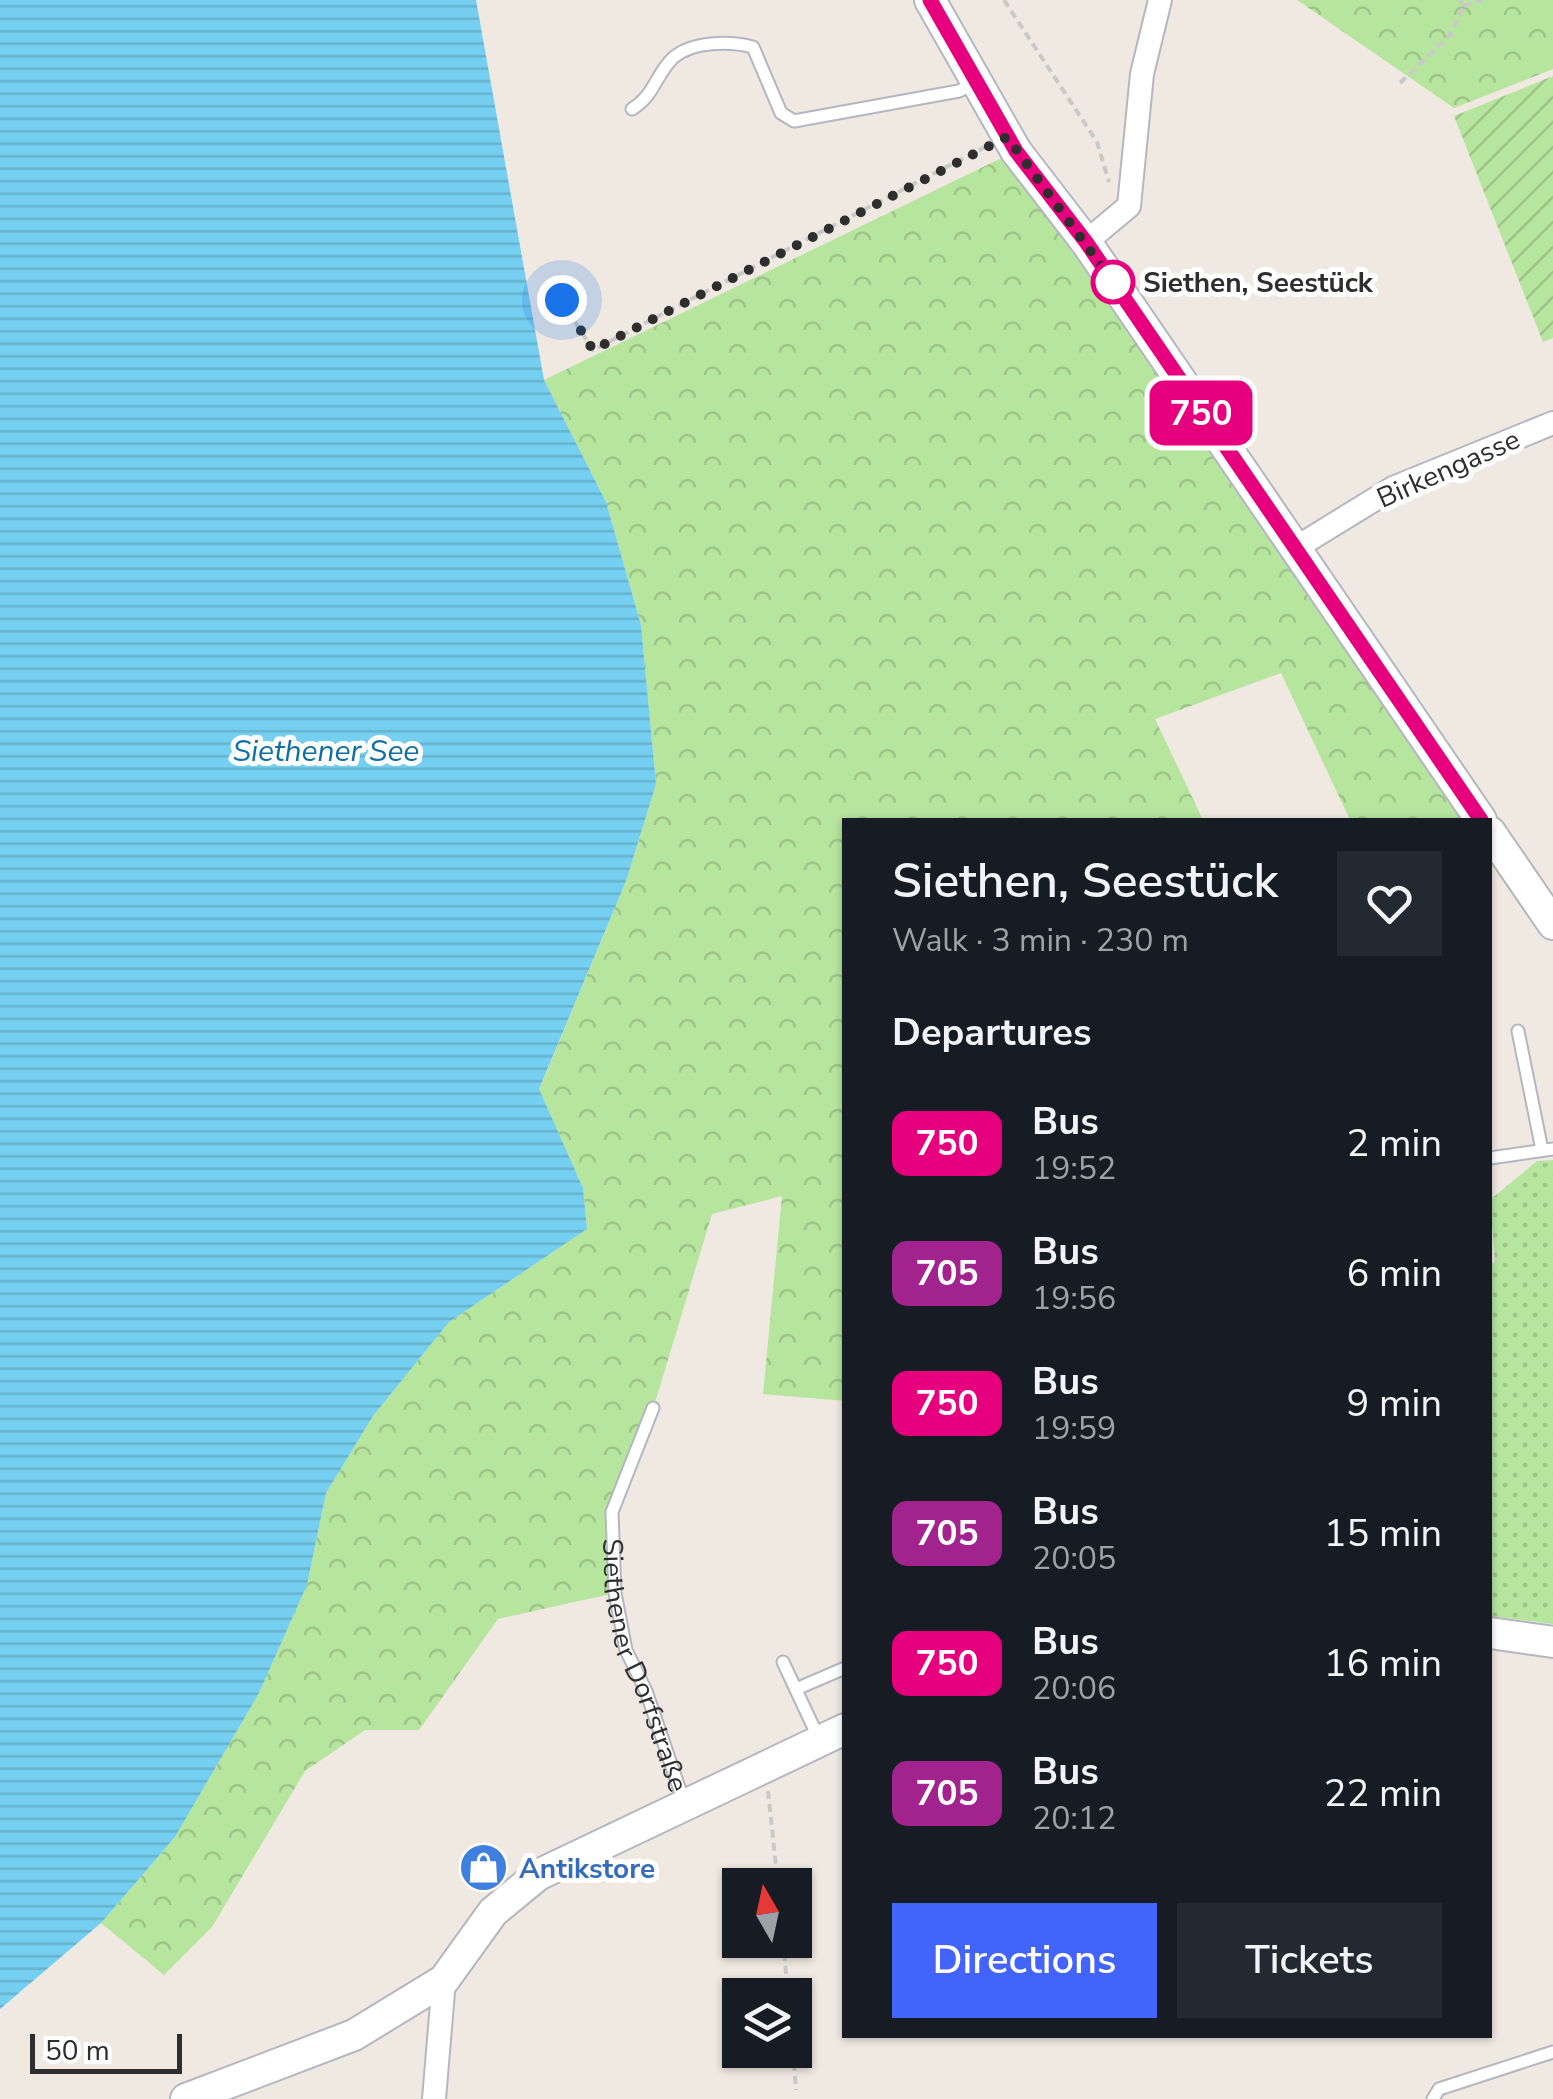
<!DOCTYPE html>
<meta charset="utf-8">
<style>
:root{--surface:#171b24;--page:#242831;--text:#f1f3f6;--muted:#9ea1a6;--accent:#4264fb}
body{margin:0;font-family:"Nunito Sans",sans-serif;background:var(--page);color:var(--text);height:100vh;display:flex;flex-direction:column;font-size:38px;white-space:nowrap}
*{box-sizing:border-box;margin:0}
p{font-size:32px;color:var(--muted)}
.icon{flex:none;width:55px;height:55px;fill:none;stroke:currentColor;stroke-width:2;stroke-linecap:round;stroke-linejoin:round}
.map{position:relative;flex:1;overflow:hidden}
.drawer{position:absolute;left:842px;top:818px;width:650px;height:1220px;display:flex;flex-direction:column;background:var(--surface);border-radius:0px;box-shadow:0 2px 8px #0004}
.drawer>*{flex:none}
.badge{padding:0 20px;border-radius:15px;font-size:35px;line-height:65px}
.needle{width:65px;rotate:351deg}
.buttons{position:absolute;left:722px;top:1868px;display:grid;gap:20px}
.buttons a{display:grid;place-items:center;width:90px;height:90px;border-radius:0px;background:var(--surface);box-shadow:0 2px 8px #0004;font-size:50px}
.scale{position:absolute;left:30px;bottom:25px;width:152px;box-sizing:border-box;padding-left:10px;border:5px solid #2e2e2e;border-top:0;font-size:28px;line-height:35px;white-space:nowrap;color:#2e2e2e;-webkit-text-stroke:8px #fff;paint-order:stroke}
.you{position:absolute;width:50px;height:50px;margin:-25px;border:8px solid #fff;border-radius:50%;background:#1a73e8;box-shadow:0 0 0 15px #1a73e833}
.map>.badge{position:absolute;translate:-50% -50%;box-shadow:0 0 0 5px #fff}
h2{padding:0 50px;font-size:38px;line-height:90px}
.round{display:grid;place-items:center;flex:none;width:105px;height:105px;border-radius:0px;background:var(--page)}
.summary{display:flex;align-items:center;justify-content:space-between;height:170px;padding:0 50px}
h1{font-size:48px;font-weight:600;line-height:75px}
.primary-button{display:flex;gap:20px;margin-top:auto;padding:20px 50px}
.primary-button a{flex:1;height:115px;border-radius:0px;background:var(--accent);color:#fff;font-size:40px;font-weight:600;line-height:115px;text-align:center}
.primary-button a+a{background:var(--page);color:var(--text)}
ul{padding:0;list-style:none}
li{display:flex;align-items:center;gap:30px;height:130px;padding:0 50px}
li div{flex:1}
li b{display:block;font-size:38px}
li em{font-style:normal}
li .badge{min-width:110px;font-weight:700;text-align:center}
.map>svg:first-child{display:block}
</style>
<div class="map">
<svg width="1553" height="2099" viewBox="0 0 1553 2099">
<defs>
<pattern id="grass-dots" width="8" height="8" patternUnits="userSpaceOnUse" patternTransform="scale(2.5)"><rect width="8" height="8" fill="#b6e59e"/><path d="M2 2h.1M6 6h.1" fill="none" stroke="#9dc588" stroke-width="1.8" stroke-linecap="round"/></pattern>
<pattern id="forest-crowns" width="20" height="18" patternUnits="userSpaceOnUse" patternTransform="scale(2.5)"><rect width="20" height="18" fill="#b6e59e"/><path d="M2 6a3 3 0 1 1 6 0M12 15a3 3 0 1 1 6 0" fill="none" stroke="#9dc588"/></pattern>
<pattern id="garden-furrows" width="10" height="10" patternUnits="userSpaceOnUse" patternTransform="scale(2.5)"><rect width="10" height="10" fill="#b6e59e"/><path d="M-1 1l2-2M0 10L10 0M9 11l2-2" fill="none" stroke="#9dc588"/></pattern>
<pattern id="water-rules" width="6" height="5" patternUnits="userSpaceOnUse" patternTransform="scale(2.5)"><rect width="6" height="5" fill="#75cff0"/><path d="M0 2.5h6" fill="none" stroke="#66b2ce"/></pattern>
</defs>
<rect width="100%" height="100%" fill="#efe9e1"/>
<!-- grass -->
<path fill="url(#grass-dots)" d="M1553,1160V1624L1490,1616V1266L1495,1261L1490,1200L1537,1161Z"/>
<!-- forest -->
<path fill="url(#forest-crowns)" d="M1297,0H1553V69L1454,108Z
M1016,151L1467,820H1350L1281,673L1155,719L1203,820H845V1401L763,1394L782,1196L712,1214L654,1406L612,1511L615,1593L498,1619L419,1730H365L305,1771L212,1927L164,1975L101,1923L175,1837L259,1693L307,1585L326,1493L373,1416L449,1322L587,1229L583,1188L539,1090L626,881L656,784L641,625L606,502L544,380Z"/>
<!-- garden -->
<path fill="url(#garden-furrows)" d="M1553,76V338L1543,342L1454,116Z"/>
<!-- water -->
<path fill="url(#water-rules)" d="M0,0H476L544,380L606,502L641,625L656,784L626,881L539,1089L583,1188L587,1229L449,1322L373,1416L326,1493L307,1585L259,1693L175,1837L101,1923L0,2009Z"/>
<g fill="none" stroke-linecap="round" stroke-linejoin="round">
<defs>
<g id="service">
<path d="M632,109C654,96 656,74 673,58C692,41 730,41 753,47L781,113L794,121L959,91L973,84"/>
<path d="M1518,1031L1542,1150"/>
<path d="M1490,1158L1553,1149"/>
<path id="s1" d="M653,1408L612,1512L615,1593L626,1650L646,1691L684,1802"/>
<path d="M783,1662L819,1739"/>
<path d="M796,1689L845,1668"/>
<path d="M1433,2099L1439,2089L1553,2052"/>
</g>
<path id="minor" d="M1086,242L1129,206L1142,74L1160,0
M1294,549L1393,488L1553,423
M434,2099L444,1980"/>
<path id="secondary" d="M930,0L1016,151L1086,242L1481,820
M1490,832L1553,924
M1490,1633L1553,1642
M186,2099L354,2035L444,1980L493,1912L538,1875L845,1729"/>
</defs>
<!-- service casing -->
<use href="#service" stroke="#b4b7c1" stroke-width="15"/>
<!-- minor casing -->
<use href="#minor" stroke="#b4b7c1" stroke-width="26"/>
<!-- secondary casing -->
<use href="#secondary" stroke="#b4b7c1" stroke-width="34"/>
<!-- path -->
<path stroke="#c9c9c9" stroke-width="4" stroke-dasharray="8 5" stroke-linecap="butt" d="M1004,0L1097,142L1109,182
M1464,6L1482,0
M1400,83L1450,35L1464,6L1460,0
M561,300L593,350L985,147
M768,1791L778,1885
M783,1940L788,1995
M793,2050L796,2090"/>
<!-- service -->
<use href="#service" stroke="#fff" stroke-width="11"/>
<!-- minor -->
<use href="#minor" stroke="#fff" stroke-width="22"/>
<!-- secondary -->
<use href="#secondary" stroke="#fff" stroke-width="30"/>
</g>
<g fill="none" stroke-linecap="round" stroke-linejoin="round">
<defs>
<path id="line" d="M930,0L1016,151L1086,242L1481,820"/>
</defs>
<!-- line casing -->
<use href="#line" stroke="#fff" stroke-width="22"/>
<!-- line -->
<use href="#line" stroke="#e6007e" stroke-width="15"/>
<!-- walk -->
<path stroke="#2e2e2e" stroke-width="10" stroke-dasharray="0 18" d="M562,300L593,350L1007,137L1116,286L1113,282"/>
</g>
<!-- icons -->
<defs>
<symbol id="shop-disc" viewBox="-11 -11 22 22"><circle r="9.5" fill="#3f7fe0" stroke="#fff"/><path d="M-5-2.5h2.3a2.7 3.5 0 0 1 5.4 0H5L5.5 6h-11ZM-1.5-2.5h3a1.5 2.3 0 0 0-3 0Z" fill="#fff"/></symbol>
</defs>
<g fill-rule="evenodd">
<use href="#shop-disc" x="456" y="1840" width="55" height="55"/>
</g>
<!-- markers -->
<circle fill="#fff" stroke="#e6007e" stroke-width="5" cx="1113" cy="282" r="20"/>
<g text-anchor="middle" stroke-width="10" stroke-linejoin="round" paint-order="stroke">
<!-- stop labels -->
<g font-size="28" font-weight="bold" fill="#2e2e2e" stroke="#fff" text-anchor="start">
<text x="1143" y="292">Siethen, Seestück</text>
</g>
<!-- street labels -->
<g font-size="28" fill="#2e2e2e" stroke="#fff">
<text transform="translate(1448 468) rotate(-24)" y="10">Birkengasse</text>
<text dy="10" stroke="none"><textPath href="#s1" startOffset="270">Siethener Dorfstraße</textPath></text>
</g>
<!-- shop labels -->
<g font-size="28" font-weight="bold" fill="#366cbe" stroke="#fff" text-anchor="start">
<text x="519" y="1878">Antikstore</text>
</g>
<!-- water labels -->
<g font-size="30" font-style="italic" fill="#0d6fa3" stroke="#fff">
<text x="326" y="761">Siethener See</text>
</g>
</g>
</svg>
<div class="buttons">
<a><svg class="needle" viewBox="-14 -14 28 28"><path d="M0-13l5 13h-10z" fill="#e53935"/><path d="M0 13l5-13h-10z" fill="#9ea1a6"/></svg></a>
<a><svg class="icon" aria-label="layers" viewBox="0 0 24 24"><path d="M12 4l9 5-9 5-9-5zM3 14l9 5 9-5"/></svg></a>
</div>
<div class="scale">50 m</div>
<div class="you" style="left:562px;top:300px"></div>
<b class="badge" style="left:1201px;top:413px;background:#e6007e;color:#fff">750</b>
<section class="drawer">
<div class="summary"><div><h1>Siethen, Seestück</h1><p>Walk · 3 min · 230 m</p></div><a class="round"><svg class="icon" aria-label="heart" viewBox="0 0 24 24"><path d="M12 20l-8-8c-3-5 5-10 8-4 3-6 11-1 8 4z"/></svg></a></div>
<h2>Departures</h2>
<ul>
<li><span class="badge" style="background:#e6007e;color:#fff">750</span><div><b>Bus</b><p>19:52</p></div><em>2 min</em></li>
<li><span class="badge" style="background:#a2238e;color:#fff">705</span><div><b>Bus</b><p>19:56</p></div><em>6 min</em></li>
<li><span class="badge" style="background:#e6007e;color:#fff">750</span><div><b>Bus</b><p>19:59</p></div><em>9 min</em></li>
<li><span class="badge" style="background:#a2238e;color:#fff">705</span><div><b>Bus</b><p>20:05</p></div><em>15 min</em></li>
<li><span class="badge" style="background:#e6007e;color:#fff">750</span><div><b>Bus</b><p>20:06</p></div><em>16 min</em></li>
<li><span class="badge" style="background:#a2238e;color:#fff">705</span><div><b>Bus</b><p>20:12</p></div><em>22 min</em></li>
</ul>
<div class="primary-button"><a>Directions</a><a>Tickets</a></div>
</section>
</div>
